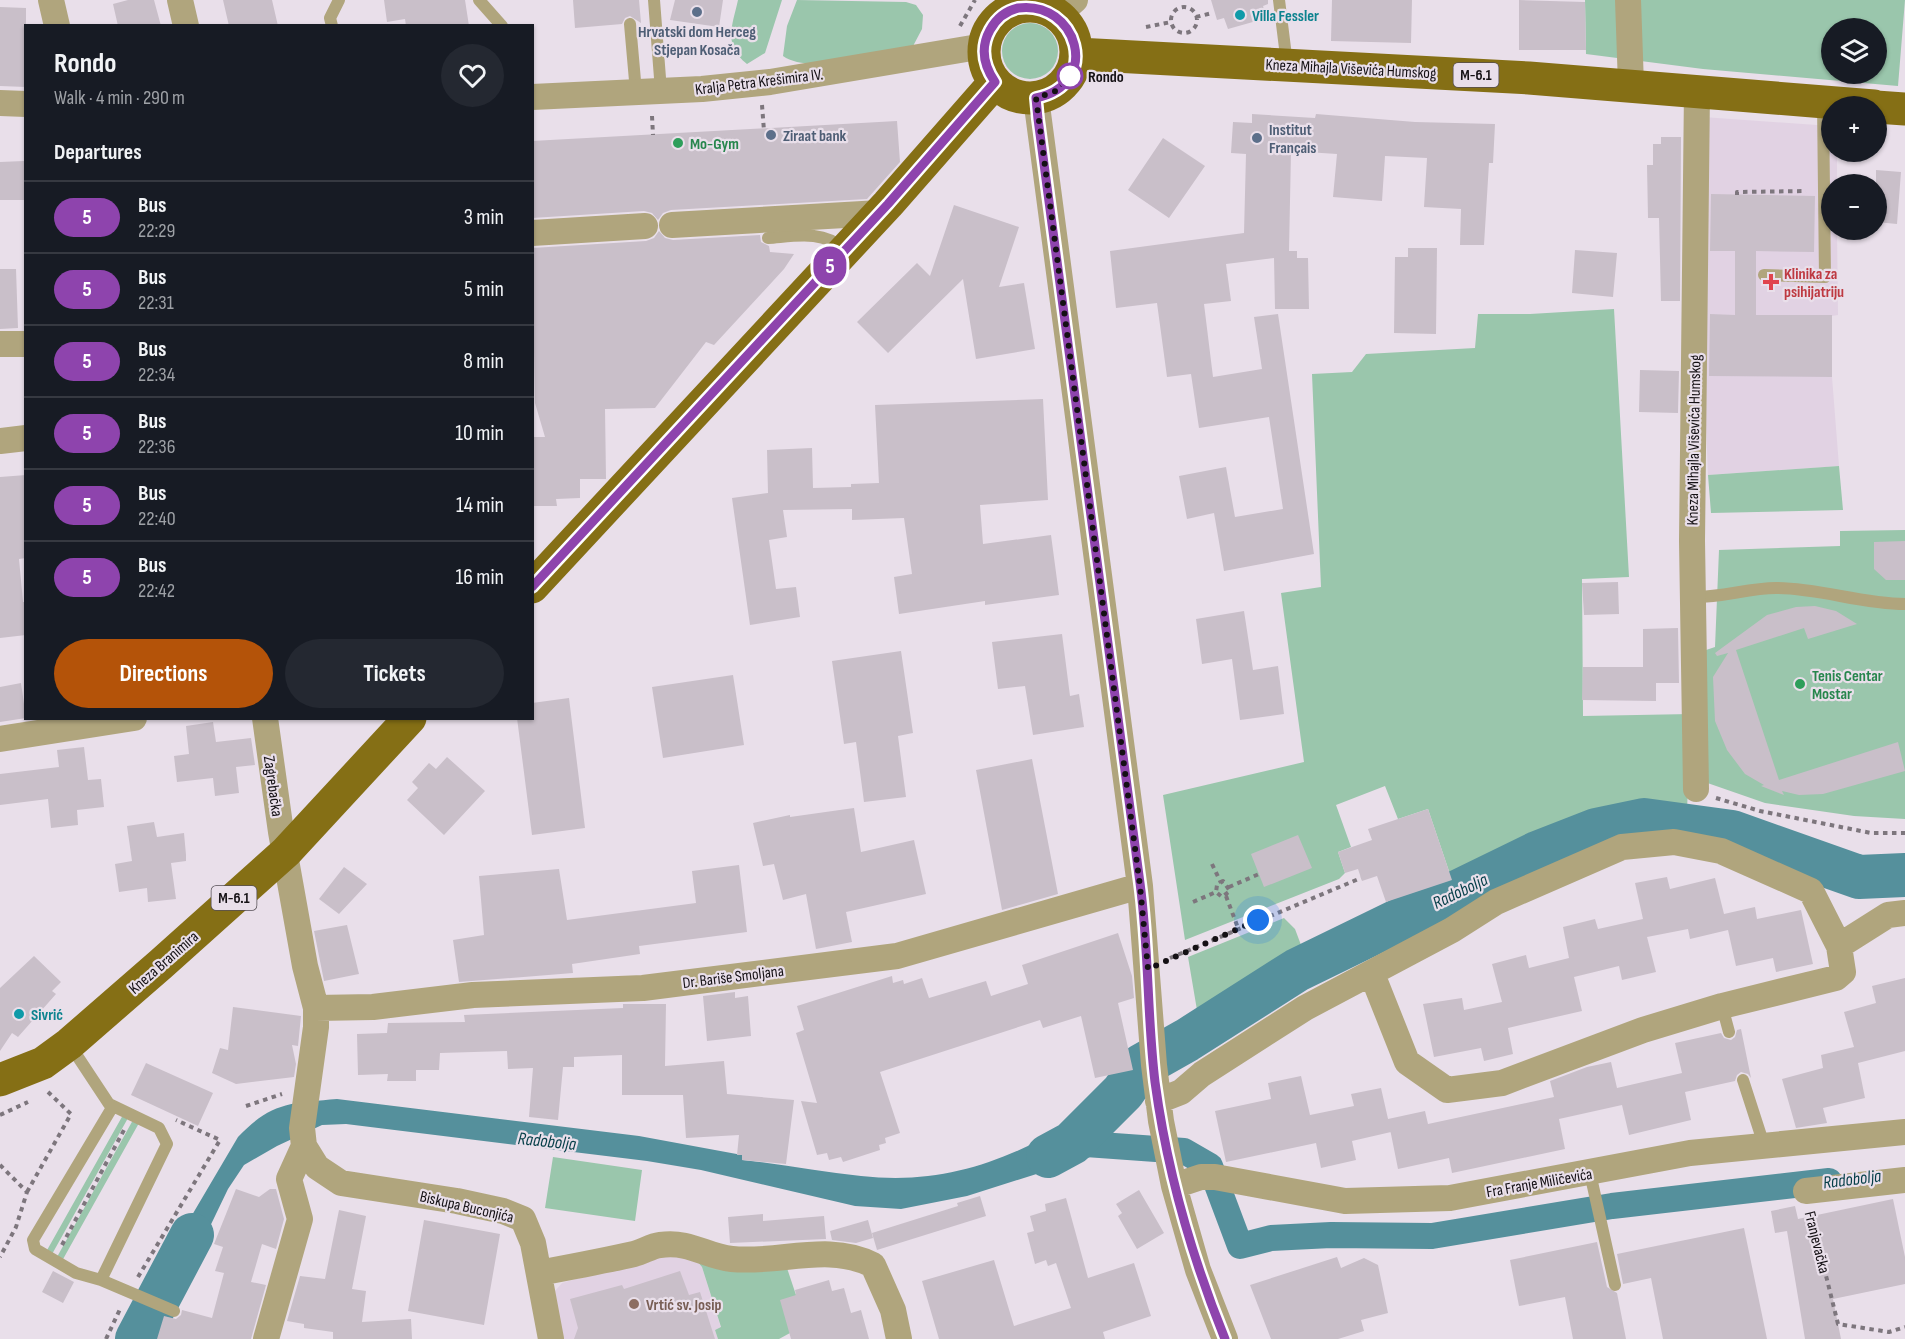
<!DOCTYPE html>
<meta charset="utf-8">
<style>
:root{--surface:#171b24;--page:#242831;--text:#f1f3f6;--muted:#9ea1a6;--line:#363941;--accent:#b45309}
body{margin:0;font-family:"Sofia Sans Condensed",sans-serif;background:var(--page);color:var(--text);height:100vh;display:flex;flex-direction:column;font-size:22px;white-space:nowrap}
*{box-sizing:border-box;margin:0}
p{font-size:20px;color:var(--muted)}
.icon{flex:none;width:33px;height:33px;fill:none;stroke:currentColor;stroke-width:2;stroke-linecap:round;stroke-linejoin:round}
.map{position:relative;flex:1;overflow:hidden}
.drawer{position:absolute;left:24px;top:24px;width:510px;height:696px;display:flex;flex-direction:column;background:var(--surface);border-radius:0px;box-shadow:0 2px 4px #0004}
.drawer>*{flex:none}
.badge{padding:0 12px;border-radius:20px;font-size:21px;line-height:39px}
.controls{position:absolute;left:1821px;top:18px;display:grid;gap:12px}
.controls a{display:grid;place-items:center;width:66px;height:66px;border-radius:50%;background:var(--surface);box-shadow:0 2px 4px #0004;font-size:30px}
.you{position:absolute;width:30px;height:30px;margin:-15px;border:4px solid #fff;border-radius:50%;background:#1a73e8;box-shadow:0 0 0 9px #1a73e833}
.map>.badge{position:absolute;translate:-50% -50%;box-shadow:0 0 0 3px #fff}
h2{padding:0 30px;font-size:22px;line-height:54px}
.round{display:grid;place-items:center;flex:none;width:63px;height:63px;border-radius:32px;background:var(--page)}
.head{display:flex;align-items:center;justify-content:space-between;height:102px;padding:0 30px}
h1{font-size:28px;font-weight:700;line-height:45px}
.primary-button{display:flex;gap:12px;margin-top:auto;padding:12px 30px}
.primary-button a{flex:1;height:69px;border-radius:36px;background:var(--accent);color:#fff;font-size:24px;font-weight:700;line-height:69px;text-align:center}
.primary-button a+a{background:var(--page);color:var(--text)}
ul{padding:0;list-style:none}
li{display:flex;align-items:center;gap:18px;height:72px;padding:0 30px;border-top:2px solid var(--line)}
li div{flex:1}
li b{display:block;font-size:22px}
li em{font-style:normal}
li .badge{min-width:66px;font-weight:700;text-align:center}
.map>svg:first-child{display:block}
</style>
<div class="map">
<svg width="1905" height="1339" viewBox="0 0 1905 1339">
<rect width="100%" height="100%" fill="#e9dfea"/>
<!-- built -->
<path fill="#e1d2e3" d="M1703,117L1831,126L1832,152H1837V184H1832V230H1837L1838,315L1832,316V377L1839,466L1708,475L1704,376Z
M671,1252L692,1255L702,1267L721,1328L715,1330L718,1339H559L555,1291L562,1283Z"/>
<!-- green -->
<path fill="#9ac6ac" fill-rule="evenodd" d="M738,0H782L765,53L747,64C723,44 732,27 738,0Z
M797,0L906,2L916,5L923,15L922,29L912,48C880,53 809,75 783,56L787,26Z
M1585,0H1905L1898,86L1703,69L1586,54ZM1832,28H1876V74H1832Z
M1002 51a28 28 0 1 1 56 0a28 28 0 1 1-56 0Z
M1614,309L1629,577L1582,579L1583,716L1691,714L1687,810L1643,811L1555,833L1493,855L1452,880L1428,809L1398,819L1385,786L1336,805L1351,847L1338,852L1345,873L1339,879L1185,940L1163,795L1304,762L1281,593L1321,587L1312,374L1352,372L1366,354L1475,348L1478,314H1530Z
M1839,466L1843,510L1711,513L1708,475Z
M1905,530V819L1854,816L1765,803L1696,779L1694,654L1715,647L1719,550L1840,546V531Z
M1284,918L1295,929L1304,953L1284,962L1198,1016L1188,957Z
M123,1115L128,1118L51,1256L46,1252Z
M133,1120L139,1123L62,1261L57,1257Z
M553,1157L642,1170L635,1221L545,1208Z
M692,1255L783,1256L796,1295L790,1333L779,1339H718L715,1330L721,1327L702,1267Z"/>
<!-- water -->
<path fill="#55909c" d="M337,1099L639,1136L742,1155V1160C782,1164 821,1172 861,1176C950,1186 1016,1157 1090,1112L1106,1152L967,1196L901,1209L855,1206L701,1170L647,1161L346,1124L322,1125L277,1146L244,1165L228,1189L178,1293L152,1283L238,1137C271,1102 291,1103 337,1099Z"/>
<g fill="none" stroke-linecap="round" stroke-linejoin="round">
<!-- canal -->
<path stroke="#55909c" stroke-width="26" d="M1072,1143L1184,1151L1210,1166L1240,1246L1271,1238L1331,1235L1432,1236L1612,1206L1829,1181"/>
<!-- river -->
<path stroke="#55909c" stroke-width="44" d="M1048,1156L1072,1143L1123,1092L1141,1066L1187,1040L1297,970L1537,853L1596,830L1644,820L1732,832L1859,877L1905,875
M137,1339L192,1235"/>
</g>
<!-- building -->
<path fill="#c9bfc9" d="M128,0H154L161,26H118L113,4Z
M223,0H272L278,26H229Z
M384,0H465L469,26H406L405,19L387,22Z
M573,0H639L641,23L630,16L625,18L622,24L575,28Z
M675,0H723L719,27L670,20Z
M1211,0H1268V4L1263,6L1267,18L1228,29L1224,18L1217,20Z
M1332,0H1412L1411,43L1331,41Z
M1519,0L1585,2L1586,50H1519Z
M0,7L26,8V87L0,86Z
M1252,114L1315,118L1316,114L1415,122L1495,124L1493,163H1489L1484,245H1460L1461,209L1424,207L1427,158L1385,156L1382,201L1333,197L1337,154L1291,151L1289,251H1297V258H1308L1309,309H1275L1274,258L1226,264L1231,301L1204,304L1213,377L1262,369L1254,317L1278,314L1314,554L1224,571L1214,513L1187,519L1179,476L1226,467L1235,517L1283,509L1269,417L1199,428L1191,374L1167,377L1157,303L1116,308L1110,251L1244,233L1246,154L1231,153L1233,122L1252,123Z
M897,121L900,162L867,199L671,210L663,213L658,220L652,213L644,211L532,218V141Z
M1661,137H1681L1680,301H1661L1659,218H1648L1647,165H1653V144H1661Z
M1163,138L1205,166L1169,218L1128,190Z
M24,161V200H0V162Z
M1876,170L1901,172L1897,224L1876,222Z
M1711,194L1815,196L1814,252L1756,251V315H1832V377L1709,376L1710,314L1735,315V251H1710Z
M954,205L1019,227L999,287L1024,283L1035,349L976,359L963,279L888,353L857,322L917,263L930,276Z
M659,231L665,238L673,240L760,235L761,242L769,246L770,252L794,254L784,269L714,345L706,342L655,408L605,409L606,479H580V498L556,499L557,506H532V437H545L535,403L532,248L646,241L654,238Z
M1408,248H1437L1436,334L1394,333L1395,257H1408Z
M1575,250L1617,253L1613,297L1572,293Z
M0,269H16L18,328L0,329Z
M1640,370L1679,371L1678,413L1639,412Z
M1043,399L1048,500L980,505L983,544L1051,535L1059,595L985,605V601L899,614L894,577L912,574L904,518L852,520V509L783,510L787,537L769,540L776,589L796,587L800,617L750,625L732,498L768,493L767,450L812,448L813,488L851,487V484L879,483L875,405Z
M26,475V558L19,559L23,602H26V635L0,638V477Z
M1905,541V580H1886L1874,569V542Z
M1618,582L1619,614L1584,615L1582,583Z
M1815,606L1836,611L1857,624L1808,639L1804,628L1736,650L1779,780L1898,742L1905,771L1823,794L1799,795L1782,791L1784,795L1761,786L1764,785L1745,774L1727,750L1715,721L1713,677L1728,653L1717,656L1715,653L1767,615L1796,607Z
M1244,611L1253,670L1278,666L1284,714L1240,720L1232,659L1202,664L1196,619Z
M1678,628L1679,683H1656V701L1582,700L1583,667H1643V629Z
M1062,634L1070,696L1079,694L1084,727L1033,735L1025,686L998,689L992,642Z
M901,651L913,733L898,736L906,797L864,802L856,742L844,744L832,661Z
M733,675L744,745L663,758L652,687Z
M21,683L26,718L0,722V687Z
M569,698L585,828L532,835L517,718H532V703Z
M213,722L216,742L251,738L255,765L236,767L239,793L215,796L213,778L177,782L174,756L189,754L186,726Z
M84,747L88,780L101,779L104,807L77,810L78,825L51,828L48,799L0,805V774L59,767L57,750Z
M447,757L485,791L444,835L407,800L418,788L412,782L429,763L436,769Z
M1032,759L1058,894L1002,910L976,770Z
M854,808L861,852L914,840L926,894L846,912L852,942L816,949L806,894L783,900L774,864L763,866L753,823L790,815V817Z
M1428,809L1452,880L1386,902L1377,876L1362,881L1358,869L1345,873L1338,852L1372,840L1368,829Z
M154,822L157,837L184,833L186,855V861L171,863L176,899L148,902L147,888L119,892L115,864L132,861L127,826Z
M1298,835L1312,868L1264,887L1251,854Z
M739,865L747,932L639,946L640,954L572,964L573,973L459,982L453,940L484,935L479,876L559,869L567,920L696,903L692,871Z
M344,867L367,884L339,914L319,899Z
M1667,877L1670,889L1715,878L1724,914L1755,907L1757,919L1801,910L1813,964L1776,972L1773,958L1736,966L1728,930L1690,939L1688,929L1647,937L1656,972L1622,980L1619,966L1574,977L1582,1011L1508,1028L1513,1054L1484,1061L1481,1048L1434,1057L1423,1004L1462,998L1464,1010L1502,1002L1492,964L1526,955L1529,968L1569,958L1563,927L1595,919L1598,929L1643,919L1635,883Z
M347,925L359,974L324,981L314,931Z
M1118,933L1132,976L1134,998L1118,1003L1133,1070L1095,1078L1081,1016L1043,1028L1040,1020L880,1072L900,1133L885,1138L886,1143L879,1145L880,1150L843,1162L841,1157L829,1160L827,1153L817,1155L801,1101L817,1103L796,1033L804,1030L797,1006L892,976L893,983L903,980L904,984L922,978L929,998L986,981L991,996L1028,984L1022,965Z
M34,956L61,982L52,991L56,994L18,1037L12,1033L0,1051V988Z
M1905,978V1051L1858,1063L1865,1098L1823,1108L1827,1123L1796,1128L1782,1079L1823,1068L1821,1055L1854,1047L1844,1012L1876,1003L1872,986Z
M735,992V998L748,996L751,1036L707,1041L703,996Z
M623,1004H666L665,1066L724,1061L727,1094L794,1100L786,1164L742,1160V1155H737L739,1135L686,1138L683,1095H622V1055L574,1057V1067H563L558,1120L529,1117L533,1068L508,1069L507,1051L440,1053L439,1070H416V1081H387L388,1074L358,1075L357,1034L387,1033L388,1023L465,1022L464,1015L623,1008Z
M233,1007L301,1016L298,1046L292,1045L296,1064L294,1077L236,1084L212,1073L220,1048L228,1050Z
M1741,1029L1751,1078L1748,1074L1741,1072L1737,1075L1735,1081L1685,1092L1691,1120L1629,1135L1622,1105L1559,1119L1565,1149L1452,1173L1449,1158L1398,1169L1388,1119L1425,1111L1428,1124L1554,1097L1550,1081L1587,1067L1611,1062L1617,1088L1682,1073L1675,1043L1721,1033L1724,1038L1731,1040L1735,1037L1737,1030Z
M146,1063L213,1093L198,1126L131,1095Z
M1301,1076L1310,1115L1354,1106L1351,1094L1381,1088L1391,1132L1352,1141L1356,1160L1321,1168L1316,1143L1226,1162L1215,1111L1271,1099L1268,1083Z
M236,1189L259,1197L270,1189H276L284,1219L276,1249L262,1244L251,1282L266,1285L251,1339H157L164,1316L176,1319L181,1315L182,1310L212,1318L224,1273L215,1271L223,1247L214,1244Z
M1139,1190L1164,1233L1137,1249L1118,1216L1122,1213L1116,1204Z
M980,1196L986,1216L877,1250L872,1233L958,1206L957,1203Z
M1066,1198L1088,1278L1134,1263L1151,1316L1103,1332L1105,1339H939L922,1281L994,1260L1014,1326L1071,1308L1056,1263L1048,1266L1046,1260L1035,1264L1027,1233L1034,1231L1030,1216L1046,1211L1045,1204Z
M1893,1199L1905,1257V1284L1833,1299L1841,1339H1805L1787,1231L1775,1233L1771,1211L1795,1206L1798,1219Z
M339,1210L366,1216L352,1289L366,1291L362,1322L411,1319L412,1339H333V1332L304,1328V1324L287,1321L300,1276L325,1279Z
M763,1214V1221L824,1216L826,1239L730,1243L728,1217Z
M424,1220L500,1234L484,1325L408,1311Z
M868,1220L873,1238L856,1243L832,1240L830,1231Z
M1744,1228L1767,1339H1663L1651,1278L1623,1284L1617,1254Z
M1597,1242L1607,1287L1617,1293L1626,1339H1573L1565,1297L1519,1306L1510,1260Z
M1337,1257L1341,1268L1364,1258L1378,1265L1388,1313L1361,1320L1364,1331L1338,1339H1271L1250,1285Z
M53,1271L74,1282L63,1303L42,1292Z
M680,1271L689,1295L700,1292L715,1339H574L578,1328L570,1299L622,1285L624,1289Z
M829,1280L832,1291L844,1288L851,1313L861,1310L869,1339H791L780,1300L796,1295L795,1290Z"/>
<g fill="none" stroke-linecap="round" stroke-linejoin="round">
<!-- path -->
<path stroke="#7d767d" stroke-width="4" stroke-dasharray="4.5 4.5" stroke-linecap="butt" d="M1171 20a13 13 0 1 1 26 0a13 13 0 1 1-26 0Z
M1196,17L1212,13
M960,26L975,0
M1146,27L1171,22
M762,105L764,131
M652,116L653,135
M1737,195V192L1806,191
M1716,798L1760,811L1871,833H1905
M1212,864L1221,883
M1229,887L1259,874
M1226,896L1238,928
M1193,902L1216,892L1217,885L1223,881L1230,891L1222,897L1216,892
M1170,958L1361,878
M246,1106L282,1094
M0,1115L28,1102
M0,1165L27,1192L16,1227L0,1257
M27,1192L71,1114L48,1092
M1811,1215L1838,1324L1889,1332L1905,1327
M62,1245L124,1130
M138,1277L220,1140L176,1120
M106,1339L121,1307"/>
<!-- lane -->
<path stroke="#b0a57d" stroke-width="12" d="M479,0L502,26
M654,0L661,91
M1279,0L1287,64
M630,24L636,92
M332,26L330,18L339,0
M768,238C796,236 822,230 844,249
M1764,275L1825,277L1823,104
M1692,597C1721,598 1748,588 1776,588C1820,588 1861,604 1905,604
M1722,1006L1729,1032
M70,1045L109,1104L159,1128L167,1144L101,1280L76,1273L35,1249L33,1240L113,1106
M1743,1080L1764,1145
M1590,1173L1615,1285
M101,1280L174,1311"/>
<!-- street -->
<path stroke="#b0a57d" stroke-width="26" d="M51,0L57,26
M180,0L186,26
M1628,0L1631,85
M1058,15L1075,0
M532,97L702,89L770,82L984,46
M1036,98L1140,886L1154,1065L1161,1121L1174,1186L1198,1270L1225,1339
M0,103L26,104
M672,225L880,213
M532,233L645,226
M0,344H26
M0,441L26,438
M265,718L281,832L305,966L316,1008V1027L302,1128L304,1146L317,1167L341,1183L457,1201L503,1211L523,1219L533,1243L551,1339
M0,739L134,718
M1696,789L1692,541L1697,90
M1372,974L1407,1062L1447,1090L1502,1083L1643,1030L1722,1006L1836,978L1843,972L1839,946
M316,1008L373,1007L473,995L643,988L897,956L1140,886
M1158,1101L1181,1092L1202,1074L1305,1008L1452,930L1496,902L1622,847L1674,842L1721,851L1811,891L1839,946L1888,915L1905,913
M1174,1186L1201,1177H1215L1345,1201L1450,1198L1690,1153L1905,1132
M1806,1191L1905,1180
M539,1273C571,1267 603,1261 634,1254C643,1252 651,1246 660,1245C692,1241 704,1256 732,1259C779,1264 828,1242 873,1265L893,1310L899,1339
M266,1339L300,1219L289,1179L304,1146"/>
<!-- secondary -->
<path stroke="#978648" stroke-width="33" d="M1021,0L1022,6"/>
<!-- primary -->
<path stroke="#856f15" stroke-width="33" d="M984 52a46 46 0 1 1 92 0a46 46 0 1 1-92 0Z
M1077,54L1529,78L1874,106
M1876,107L1905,109
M532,587L888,204L995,82
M0,1080L43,1063L69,1044L161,964L286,852L410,718"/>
</g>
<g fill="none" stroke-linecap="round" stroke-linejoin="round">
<defs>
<path id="line" d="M532,587L888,204L995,82C984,66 980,48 990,30C996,19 1005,11 1018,8C1077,0 1103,84 1036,98L1038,119C1072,374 1106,629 1140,883C1149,949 1147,1016 1155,1082C1167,1171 1191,1255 1225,1339"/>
</defs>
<!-- line casing -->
<use href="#line" stroke="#fff" stroke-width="14"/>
<!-- line -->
<use href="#line" stroke="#8e44ad" stroke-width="9"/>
<!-- walk -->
<path stroke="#141014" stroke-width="6" stroke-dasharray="0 10.8" d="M1070,76L1056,91L1036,98L1140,886L1148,969L1258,920"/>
</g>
<!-- markers -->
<g fill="#5c6f8a" stroke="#e9dfea" stroke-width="2">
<circle cx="697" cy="12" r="6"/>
<circle cx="771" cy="135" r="6"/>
<circle cx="1257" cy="138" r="6"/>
</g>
<g fill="#0f9aa8" stroke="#e9dfea" stroke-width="2">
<circle cx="1240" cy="15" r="6"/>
<circle cx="19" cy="1014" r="6"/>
</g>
<circle fill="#fff" stroke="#8e44ad" stroke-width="3" cx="1070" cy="76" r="12"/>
<g fill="#2e9e5b" stroke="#e9dfea" stroke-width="2">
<circle cx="678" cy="143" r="6"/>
<circle cx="1800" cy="684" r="6"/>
</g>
<path fill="#e0444e" stroke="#e9dfea" stroke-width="2" d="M1768 273h6v6h6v6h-6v6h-6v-6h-6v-6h6z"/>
<circle fill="#8d6e63" stroke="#e9dfea" stroke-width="2" cx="634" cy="1304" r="6"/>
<g text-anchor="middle" stroke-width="4.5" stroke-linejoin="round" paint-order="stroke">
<!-- shield labels -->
<g fill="#e9dfea" stroke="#544e54" stroke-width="1.5">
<rect x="1453.5" y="63" width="45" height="24" rx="4.5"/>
<rect x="211.5" y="886" width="45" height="24" rx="4.5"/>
</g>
<g font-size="15" font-weight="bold" fill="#141014">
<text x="1476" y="80">M-6.1</text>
<text x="234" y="903">M-6.1</text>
</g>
<!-- culture labels -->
<g font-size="16" font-weight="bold" fill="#0d838f" stroke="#e9dfea" text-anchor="start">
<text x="1252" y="21">Villa Fessler</text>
<text x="31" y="1020">Sivrić</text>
</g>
<!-- service labels -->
<g font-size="16" font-weight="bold" fill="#4e5e75" stroke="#e9dfea" text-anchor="start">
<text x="697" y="37" text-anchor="middle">Hrvatski dom Herceg<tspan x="697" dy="18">Stjepan Kosača</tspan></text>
<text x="1269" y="135">Institut<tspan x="1269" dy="18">Français</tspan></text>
<text x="783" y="141">Ziraat bank</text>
</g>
<!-- street labels -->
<g font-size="16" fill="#141014" stroke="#e9dfea">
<text transform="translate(1351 68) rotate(3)" y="6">Kneza Mihajla Viševića Humskog</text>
<text transform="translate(759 81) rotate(-7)" y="6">Kralja Petra Krešimira IV.</text>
<text transform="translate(1693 440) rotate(-89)" y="6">Kneza Mihajla Viševića Humskog</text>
<text transform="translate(274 786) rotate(82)" y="6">Zagrebačka</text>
<text transform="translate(163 962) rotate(-41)" y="6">Kneza Branimira</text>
<text transform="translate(733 976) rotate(-7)" y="6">Dr. Bariše Smoljana</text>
<text transform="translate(1539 1182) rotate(-10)" y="6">Fra Franje Miličevića</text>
<text transform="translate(467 1206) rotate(13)" y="6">Biskupa Buconjića</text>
<text transform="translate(1818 1242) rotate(76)" y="6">Franjevačka</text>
</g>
<!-- stop labels -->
<g font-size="16" font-weight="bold" fill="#141014" stroke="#e9dfea" text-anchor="start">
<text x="1088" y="82">Rondo</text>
</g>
<!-- leisure labels -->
<g font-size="16" font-weight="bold" fill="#27864d" stroke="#e9dfea" text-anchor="start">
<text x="690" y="149">Mo-Gym</text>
<text x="1812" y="681">Tenis Centar<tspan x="1812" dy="18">Mostar</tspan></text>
</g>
<!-- health labels -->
<g font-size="16" font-weight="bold" fill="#be3a42" stroke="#e9dfea" text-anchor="start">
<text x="1784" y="279">Klinika za<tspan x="1784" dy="18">psihijatriju</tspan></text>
</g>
<!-- education labels -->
<g font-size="16" font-weight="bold" fill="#785e54" stroke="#e9dfea" text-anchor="start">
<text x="646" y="1310">Vrtić sv. Josip</text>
</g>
<!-- water labels -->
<g font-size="18" font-style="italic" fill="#053e48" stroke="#e9dfea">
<text transform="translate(1460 891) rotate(-26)" y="6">Radobolja</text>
<text transform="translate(547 1141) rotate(6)" y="6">Radobolja</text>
<text transform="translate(1852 1179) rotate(-7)" y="6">Radobolja</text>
</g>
</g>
</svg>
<div class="controls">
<a><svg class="icon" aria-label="layers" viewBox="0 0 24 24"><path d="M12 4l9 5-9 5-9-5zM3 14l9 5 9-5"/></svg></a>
<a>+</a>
<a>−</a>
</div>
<div class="you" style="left:1258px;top:920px"></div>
<b class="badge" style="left:830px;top:266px;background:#8e44ad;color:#fff">5</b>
<section class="drawer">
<div class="head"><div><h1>Rondo</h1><p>Walk · 4 min · 290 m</p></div><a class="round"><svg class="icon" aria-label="heart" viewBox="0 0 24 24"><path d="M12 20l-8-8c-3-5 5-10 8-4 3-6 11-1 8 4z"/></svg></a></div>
<h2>Departures</h2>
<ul>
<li><span class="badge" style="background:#8e44ad;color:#fff">5</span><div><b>Bus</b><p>22:29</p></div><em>3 min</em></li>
<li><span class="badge" style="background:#8e44ad;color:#fff">5</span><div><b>Bus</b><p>22:31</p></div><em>5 min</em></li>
<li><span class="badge" style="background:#8e44ad;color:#fff">5</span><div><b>Bus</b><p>22:34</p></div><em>8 min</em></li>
<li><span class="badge" style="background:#8e44ad;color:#fff">5</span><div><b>Bus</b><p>22:36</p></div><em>10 min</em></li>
<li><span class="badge" style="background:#8e44ad;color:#fff">5</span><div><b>Bus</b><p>22:40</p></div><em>14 min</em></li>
<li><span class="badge" style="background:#8e44ad;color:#fff">5</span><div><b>Bus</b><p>22:42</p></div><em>16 min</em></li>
</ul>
<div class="primary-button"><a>Directions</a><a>Tickets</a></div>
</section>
</div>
